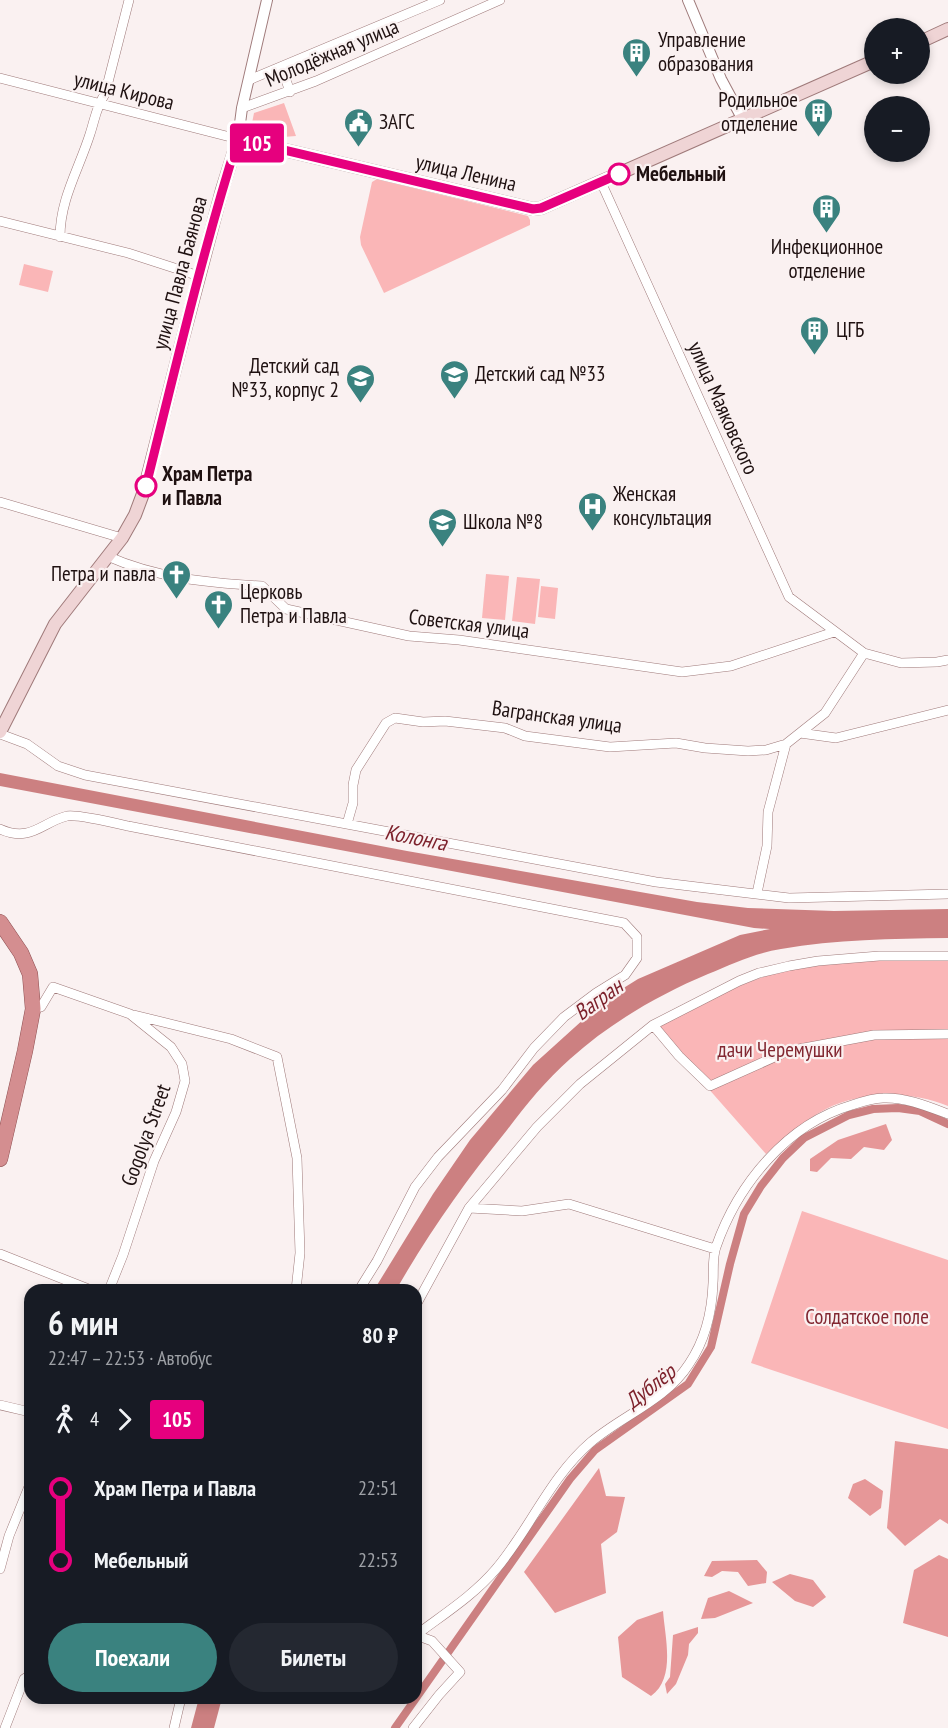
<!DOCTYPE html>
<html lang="ru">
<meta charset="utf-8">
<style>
:root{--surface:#171b24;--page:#242831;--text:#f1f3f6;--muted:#9ea1a6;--accent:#3a827f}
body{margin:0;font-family:"PT Sans Narrow",sans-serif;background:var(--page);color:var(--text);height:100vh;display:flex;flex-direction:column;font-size:22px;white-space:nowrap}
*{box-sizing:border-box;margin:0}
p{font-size:20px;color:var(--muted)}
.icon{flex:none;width:33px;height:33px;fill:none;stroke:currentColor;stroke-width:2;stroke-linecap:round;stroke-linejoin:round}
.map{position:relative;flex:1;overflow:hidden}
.panel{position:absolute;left:24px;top:1284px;width:398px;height:420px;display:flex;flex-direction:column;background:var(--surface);border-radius:18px;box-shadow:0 3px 9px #0003}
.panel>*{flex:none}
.badge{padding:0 12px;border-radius:4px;font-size:21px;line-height:39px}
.controls{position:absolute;left:864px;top:18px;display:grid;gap:12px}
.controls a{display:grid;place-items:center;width:66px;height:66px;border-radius:50%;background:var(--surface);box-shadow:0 3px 9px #0003;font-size:30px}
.map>.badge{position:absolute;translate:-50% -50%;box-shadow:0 0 0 3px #fff}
.legs{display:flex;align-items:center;gap:9px;height:66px;padding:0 24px;font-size:20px}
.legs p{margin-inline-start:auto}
.headline{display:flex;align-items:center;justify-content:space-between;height:102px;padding:0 24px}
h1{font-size:33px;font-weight:600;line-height:45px}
.action{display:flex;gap:12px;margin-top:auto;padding:12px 24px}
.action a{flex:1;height:69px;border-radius:36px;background:var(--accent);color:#fff;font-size:24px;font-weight:600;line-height:69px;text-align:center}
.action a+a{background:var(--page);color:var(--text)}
ul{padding:0 24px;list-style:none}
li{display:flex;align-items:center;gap:21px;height:72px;font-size:22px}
li i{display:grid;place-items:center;width:9px;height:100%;margin:0 8px;background:currentColor}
li i::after{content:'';width:15px;height:15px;margin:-8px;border:4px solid;border-radius:50%;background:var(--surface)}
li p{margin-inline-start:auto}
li:first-child i{background:linear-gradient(#0000 50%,currentColor 0)}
li:last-child i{background:linear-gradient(currentColor 50%,#0000 0)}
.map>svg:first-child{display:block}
</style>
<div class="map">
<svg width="948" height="1728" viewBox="0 0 948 1728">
<rect width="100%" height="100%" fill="#faf1f1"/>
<!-- green -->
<path fill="#fab6b7" d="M284,103L296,136L283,137L251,128L254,113Z
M377,179L528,216L530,220V225L384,293L361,245L360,237L372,182Z
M24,264L53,271L48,292L19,285Z
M486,574L509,576L505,620L482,618Z
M517,577L540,579L535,624L512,621Z
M541,586L558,588L555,619L538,617Z
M923,959L948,960V1106C912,1091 862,1091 826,1109C803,1121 785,1137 766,1154L655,1028C695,1008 737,982 781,972C828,960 876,961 923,959Z
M802,1211L948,1260V1429L751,1363Z"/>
<!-- forest -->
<path fill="#e69798" d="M886,1124L892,1140L884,1150L864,1147L851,1159L831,1158L817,1172L810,1171V1159L838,1140Z
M895,1441L948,1449V1524L940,1519L905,1546L887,1528Z
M599,1468L606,1496L625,1497L617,1532L601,1544L606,1593L555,1613L524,1572Z
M865,1479L883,1491L881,1508L870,1516L848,1498L853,1484Z
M939,1555L948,1559V1637L903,1623L914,1570Z
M757,1560L767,1572L766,1583L748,1586L738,1572L722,1571L712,1577L704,1576L712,1561Z
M790,1574L813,1580L826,1597L813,1607L795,1601L772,1582Z
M729,1591L753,1603L715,1618L701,1619L708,1598Z
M663,1611C665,1638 676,1678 651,1696L622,1677L618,1637L637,1620Z
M698,1627V1633L689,1644L688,1655L676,1684L667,1694L665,1684L670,1677L673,1635Z"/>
<!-- water -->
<path fill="#cc8081" d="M0,773L407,851L697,902L748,908L834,911L948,909V938C892,939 836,939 781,949C755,953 732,964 708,974C658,995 610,1023 570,1059C546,1080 526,1105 507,1130C464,1183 430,1231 396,1290H374L433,1194L470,1140L533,1065L606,999L638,979L740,935L770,929L754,928L0,786Z
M199,1698H222L214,1728H191Z"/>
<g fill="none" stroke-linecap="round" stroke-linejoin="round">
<!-- canal -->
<path stroke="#cc8081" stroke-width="8" d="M395,1728L570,1479L595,1450L688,1384L711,1347L730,1264L744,1214L761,1186L783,1158L804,1138L849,1115L873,1109L898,1108L920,1111L948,1124"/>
<defs>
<path id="minor" d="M282,68L290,92
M0,78L238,139
M249,80L440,0
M242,108L316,81L500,0
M601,182L789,597L864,653L901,663L937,662L948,660
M0,221L128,253L199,276
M60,237C60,199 79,169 90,134C95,119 96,107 105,94L129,0
M0,502L122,538
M107,556C156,578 209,583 262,586L286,609L409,636L459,640L682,672L731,666L834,632
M800,733L836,738L948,710
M0,734L27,744L58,766L85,775L656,882L789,898L948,894
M347,824L353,803V785L356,770L386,723L395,718L423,722L445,721L505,728L525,736L610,747L676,743L705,748L748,751L766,750L786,744
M0,829C31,843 42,822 67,816C77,814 115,823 128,826L624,923L637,937V958L625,975L596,993L564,1017L534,1048L502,1090L438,1157L415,1187L377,1261L359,1290
M757,893L767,846L768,812L786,744L825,713L864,653
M33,1009L41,1007L53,987L130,1014L171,1047L182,1064L185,1081L176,1112L154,1161L123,1255L109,1290
M134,1015L231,1039L277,1057L297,1158L300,1253L296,1290
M653,1025L679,1056L710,1086L788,1051L874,1035L948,1034
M469,1208L522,1211L569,1204L715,1249
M0,1254L91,1290
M416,1305L469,1208L537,1127L580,1084L653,1025L739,981L759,973L789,966L818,961L879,956H948
M0,1405L30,1412
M0,1569L9,1536L30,1484
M416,1635C444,1614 474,1595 496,1569C530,1529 550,1477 591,1442C623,1415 666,1400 689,1364C706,1339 712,1312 713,1283C714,1272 712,1257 716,1247C738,1184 787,1124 852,1105C861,1102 873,1098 883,1098C905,1097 927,1106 948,1114
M5,1728L24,1679L30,1675
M174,1728L181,1698
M413,1728L439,1695L460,1672L432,1641L416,1635"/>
<path id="tertiary" d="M688,0L721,79L743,120
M238,139L242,108L267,0"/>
<path id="secondary" d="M920,42L948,29
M0,732L55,624L122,538L135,515L144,491L180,349L222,190L238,139L533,209L541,208L874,61"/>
<path id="trunk" d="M0,922L21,953L30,974L33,1009L25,1051L0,1159"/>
</defs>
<!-- minor casing -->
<use href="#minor" stroke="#9f7a7a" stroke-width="10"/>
<!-- tertiary casing -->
<use href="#tertiary" stroke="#9f7a7a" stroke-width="12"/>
<!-- secondary casing -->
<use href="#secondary" stroke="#9f7a7a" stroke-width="14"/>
<!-- trunk casing -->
<use href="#trunk" stroke="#8e4f51" stroke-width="16"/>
<!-- minor -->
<use href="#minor" stroke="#fff" stroke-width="9"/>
<!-- tertiary -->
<use href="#tertiary" stroke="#fff" stroke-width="10"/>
<!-- secondary -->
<use href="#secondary" stroke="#efd4d5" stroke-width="12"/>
<!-- trunk -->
<use href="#trunk" stroke="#d48e90" stroke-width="15"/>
</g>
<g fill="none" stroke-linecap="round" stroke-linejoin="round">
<defs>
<path id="line-1" d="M146,486C175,370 202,253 238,139L533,209L541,208L619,174"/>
</defs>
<!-- line-1 casing -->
<use href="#line-1" stroke="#fff" stroke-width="14"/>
<!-- line-1 -->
<use href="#line-1" stroke="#e6007e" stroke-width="9"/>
</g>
<!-- icons -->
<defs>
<symbol id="building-pin" viewBox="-11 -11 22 30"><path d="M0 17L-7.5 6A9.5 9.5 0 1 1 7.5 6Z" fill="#3a827f" stroke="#faf1f1"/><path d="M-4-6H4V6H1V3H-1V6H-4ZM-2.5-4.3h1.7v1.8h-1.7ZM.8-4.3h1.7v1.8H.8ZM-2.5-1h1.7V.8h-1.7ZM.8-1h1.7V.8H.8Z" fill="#fff"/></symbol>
<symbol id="civic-pin" viewBox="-11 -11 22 30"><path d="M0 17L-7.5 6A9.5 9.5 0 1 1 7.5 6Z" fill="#3a827f" stroke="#faf1f1"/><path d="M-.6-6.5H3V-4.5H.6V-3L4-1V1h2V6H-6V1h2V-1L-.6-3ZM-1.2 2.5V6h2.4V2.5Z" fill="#fff"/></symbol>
<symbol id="school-pin" viewBox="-11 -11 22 30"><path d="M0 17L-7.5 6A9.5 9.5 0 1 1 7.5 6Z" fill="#3a827f" stroke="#faf1f1"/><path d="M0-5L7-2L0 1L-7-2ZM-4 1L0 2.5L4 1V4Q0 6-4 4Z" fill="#fff"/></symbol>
<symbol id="hospital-pin" viewBox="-11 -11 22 30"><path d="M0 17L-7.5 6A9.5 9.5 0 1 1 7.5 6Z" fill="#3a827f" stroke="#faf1f1"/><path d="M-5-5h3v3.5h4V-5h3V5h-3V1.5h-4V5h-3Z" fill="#fff"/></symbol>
<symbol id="church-pin" viewBox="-11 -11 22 30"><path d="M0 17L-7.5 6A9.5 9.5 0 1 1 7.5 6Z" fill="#3a827f" stroke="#faf1f1"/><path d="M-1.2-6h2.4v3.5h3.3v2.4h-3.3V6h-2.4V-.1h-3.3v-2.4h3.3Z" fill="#fff"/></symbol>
</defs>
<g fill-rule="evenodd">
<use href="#building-pin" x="620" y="36" width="33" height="45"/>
<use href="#building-pin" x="802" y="96" width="33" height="45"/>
<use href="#civic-pin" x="342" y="106" width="33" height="45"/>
<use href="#building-pin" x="810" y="192" width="33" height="45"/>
<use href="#building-pin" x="798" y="314" width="33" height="45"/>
<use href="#school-pin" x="438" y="358" width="33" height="45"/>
<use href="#school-pin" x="344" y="362" width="33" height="45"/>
<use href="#hospital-pin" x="576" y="490" width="33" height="45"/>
<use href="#school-pin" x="426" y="506" width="33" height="45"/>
<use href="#church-pin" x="160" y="558" width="33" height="45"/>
<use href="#church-pin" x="202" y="588" width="33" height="45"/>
</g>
<!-- markers -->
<g fill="#fff" stroke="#e6007e" stroke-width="3">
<circle cx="619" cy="174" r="10"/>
<circle cx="146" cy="486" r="10"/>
</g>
<g text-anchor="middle" stroke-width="4.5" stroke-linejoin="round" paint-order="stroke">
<!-- poi labels -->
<g font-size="21" fill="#1f1111" stroke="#faf1f1" text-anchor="start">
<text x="658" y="47">Управление<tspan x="658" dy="24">образования</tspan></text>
<text x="798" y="107" text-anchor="end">Родильное<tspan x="798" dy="24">отделение</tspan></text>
<text x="379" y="129">ЗАГС</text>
<text x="827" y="254" text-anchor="middle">Инфекционное<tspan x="827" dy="24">отделение</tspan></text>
<text x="836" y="337">ЦГБ</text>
<text x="339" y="373" text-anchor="end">Детский сад<tspan x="339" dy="24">№33, корпус 2</tspan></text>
<text x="475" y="381">Детский сад №33</text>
<text x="613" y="501">Женская<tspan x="613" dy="24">консультация</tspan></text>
<text x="463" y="529">Школа №8</text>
<text x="156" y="581" text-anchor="end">Петра и павла</text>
<text x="240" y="599">Церковь<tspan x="240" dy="24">Петра и Павла</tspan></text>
</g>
<!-- street labels -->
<g font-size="21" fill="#1f1111" stroke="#faf1f1">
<text transform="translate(332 53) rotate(-23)" y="7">Молодёжная улица</text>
<text transform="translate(124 91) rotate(14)" y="7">улица Кирова</text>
<text transform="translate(466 173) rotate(13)" y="7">улица Ленина</text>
<text transform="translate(180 273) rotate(-75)" y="7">улица Павла Баянова</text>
<text transform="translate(723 408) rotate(66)" y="7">улица Маяковского</text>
<text transform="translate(469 624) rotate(7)" y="7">Советская улица</text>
<text transform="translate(557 717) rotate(8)" y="7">Вагранская улица</text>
<text transform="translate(146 1135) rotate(-70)" y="7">Gogolya Street</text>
</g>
<!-- stop labels -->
<g font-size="21" font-weight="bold" fill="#1f1111" stroke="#faf1f1" text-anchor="start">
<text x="636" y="181">Мебельный</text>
<text x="162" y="481">Храм Петра<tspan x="162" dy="24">и Павла</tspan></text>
</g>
<!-- park labels -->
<g font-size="21" fill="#822731" stroke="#faf1f1">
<text x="780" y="1057">дачи Черемушки</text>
<text x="867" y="1324">Солдатское поле</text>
</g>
<!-- water labels -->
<g font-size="22" font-style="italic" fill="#7d222c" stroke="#faf1f1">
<text transform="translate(416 837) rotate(11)" y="8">Колонга</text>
<text transform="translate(598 999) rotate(-36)" y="8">Вагран</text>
<text transform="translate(650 1386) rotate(-38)" y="8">Дублёр</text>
</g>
</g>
</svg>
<div class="controls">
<a>+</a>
<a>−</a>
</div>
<b class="badge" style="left:257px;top:143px;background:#e6007e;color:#fff">105</b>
<section class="panel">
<div class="headline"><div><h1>6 мин</h1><p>22:47 – 22:53 · Автобус</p></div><b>80 ₽</b></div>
<div class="legs"><svg class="icon" aria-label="walk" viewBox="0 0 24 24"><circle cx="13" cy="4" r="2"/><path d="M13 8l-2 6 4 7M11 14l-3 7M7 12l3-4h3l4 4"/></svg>4<svg class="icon" aria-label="forward" viewBox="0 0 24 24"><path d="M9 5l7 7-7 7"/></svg><b class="badge" style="background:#e6007e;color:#fff">105</b></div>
<ul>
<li><i style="color:#e6007e"></i><b>Храм Петра и Павла</b><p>22:51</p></li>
<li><i style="color:#e6007e"></i><b>Мебельный</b><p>22:53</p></li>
</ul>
<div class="action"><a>Поехали</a><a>Билеты</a></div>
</section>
</div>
